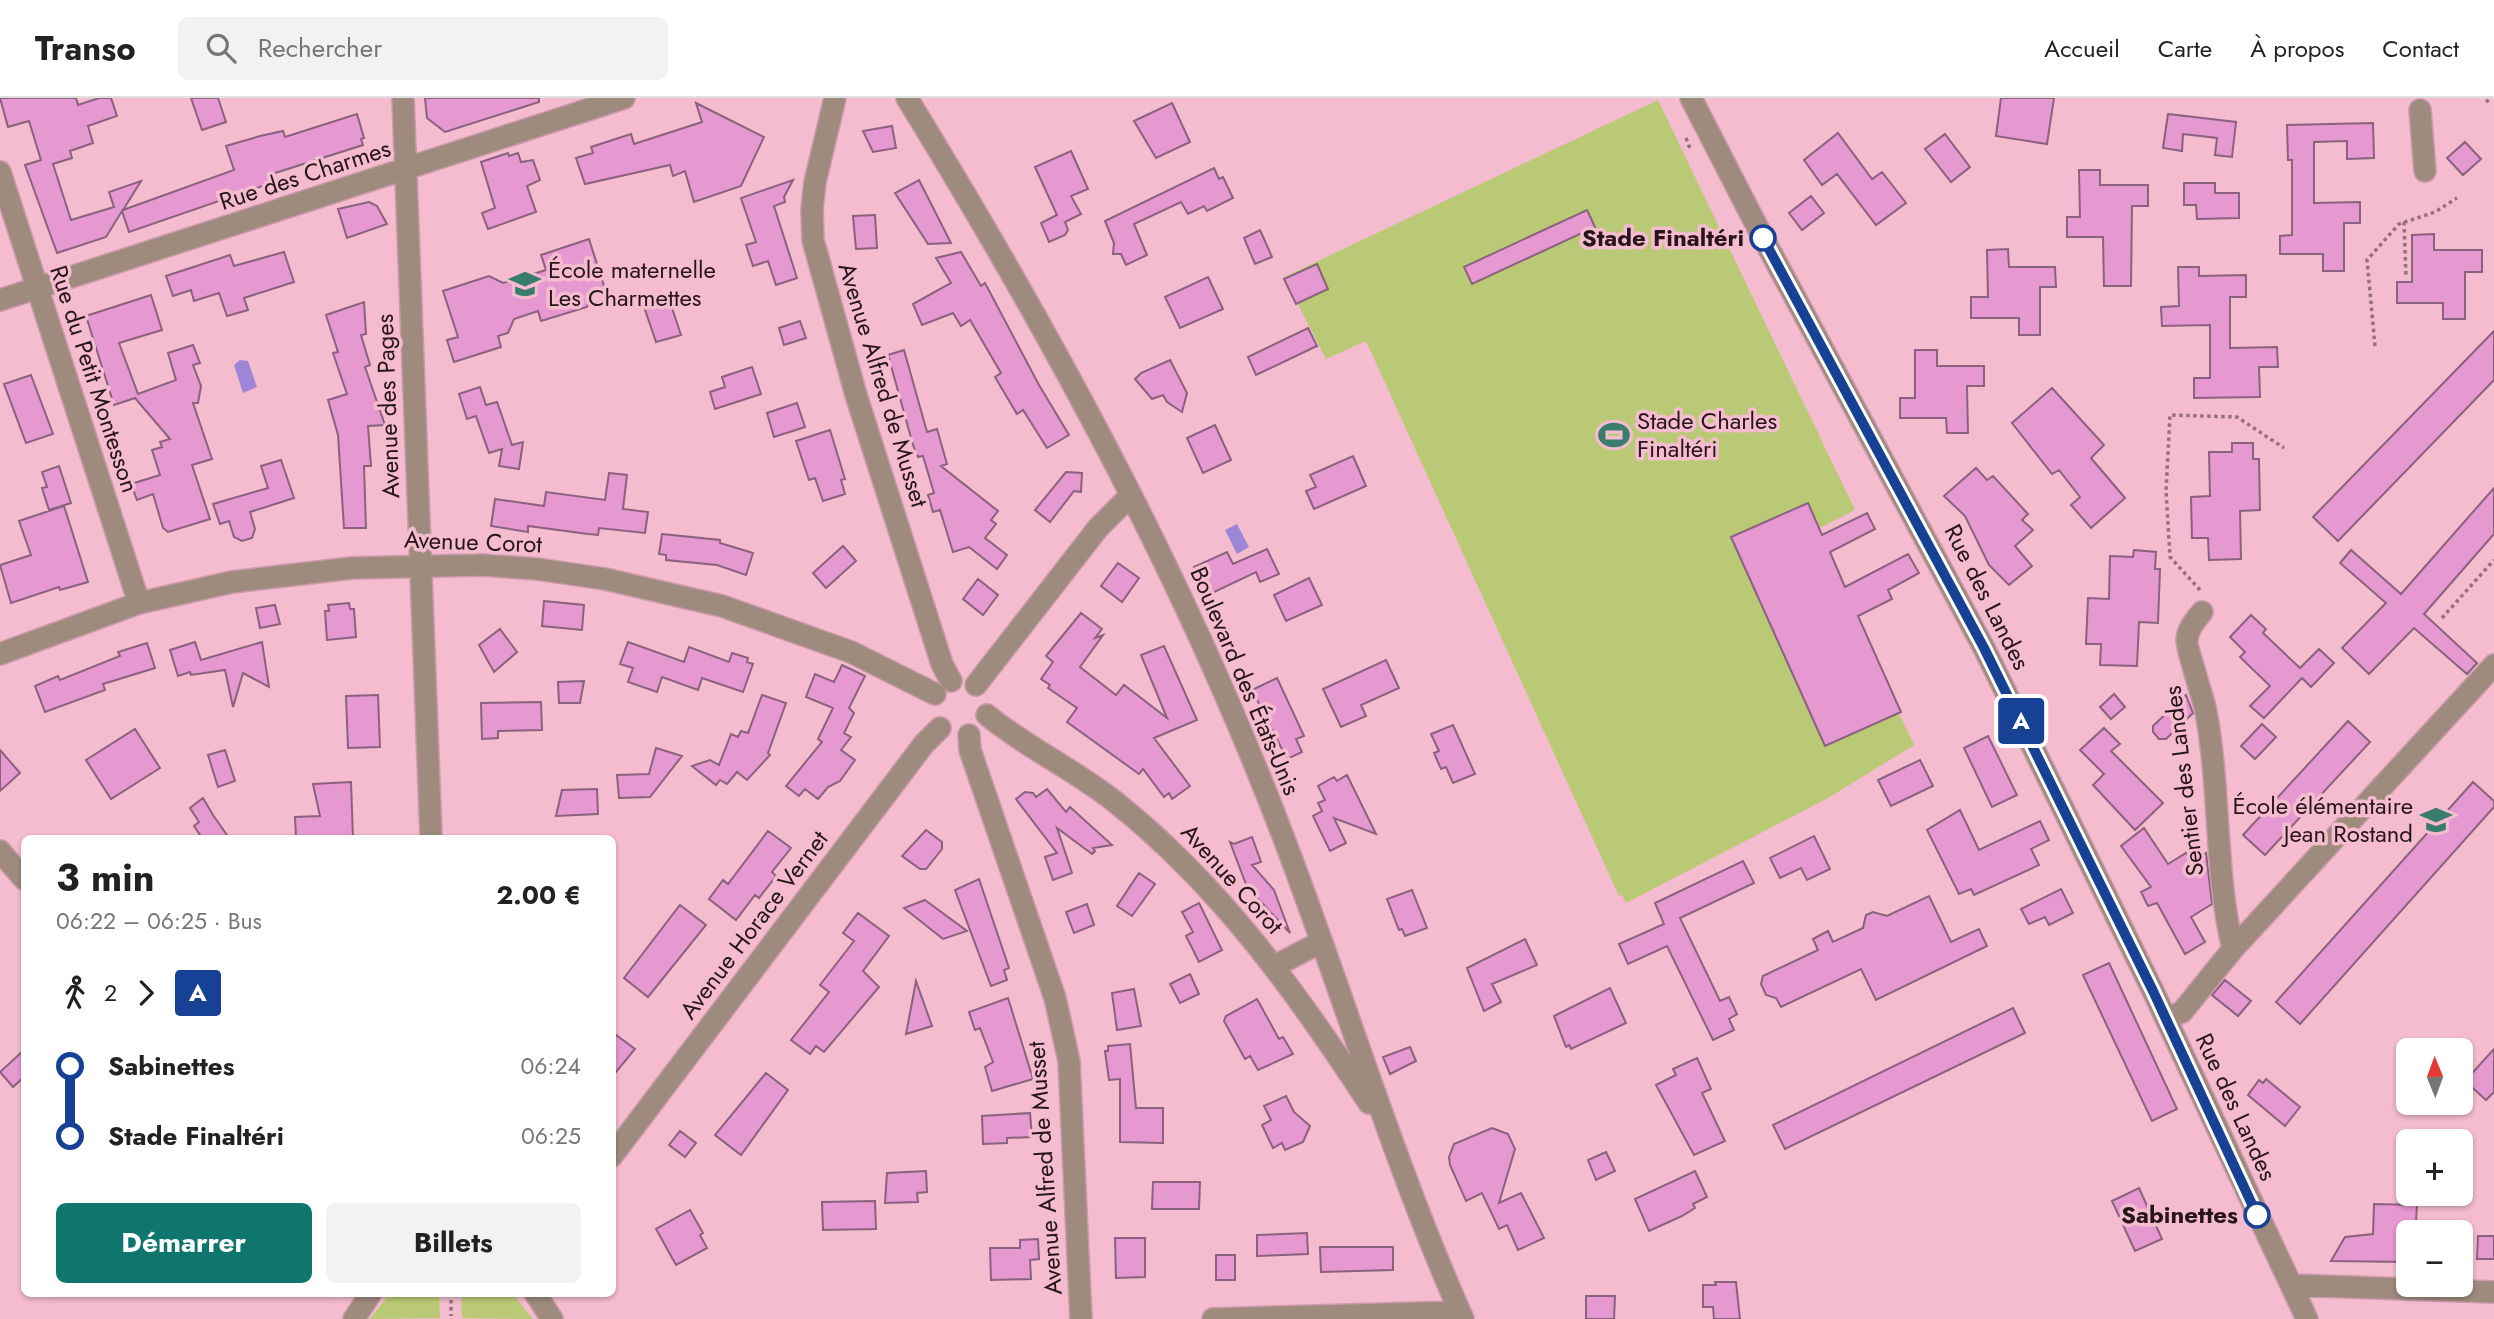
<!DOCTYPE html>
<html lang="fr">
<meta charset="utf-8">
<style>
:root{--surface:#fff;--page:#f2f2f2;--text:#222;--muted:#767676;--line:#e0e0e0;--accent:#0f766e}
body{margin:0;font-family:Jost,sans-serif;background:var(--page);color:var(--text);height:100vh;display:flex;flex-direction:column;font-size:26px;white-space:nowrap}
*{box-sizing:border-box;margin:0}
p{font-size:23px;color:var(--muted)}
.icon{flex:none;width:38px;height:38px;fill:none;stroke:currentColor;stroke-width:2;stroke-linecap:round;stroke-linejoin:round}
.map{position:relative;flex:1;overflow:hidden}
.panel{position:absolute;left:21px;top:737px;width:595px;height:462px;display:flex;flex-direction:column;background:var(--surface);border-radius:10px;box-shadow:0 2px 5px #0004}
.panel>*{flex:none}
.badge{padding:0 14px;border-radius:5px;font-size:24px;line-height:46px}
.needle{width:46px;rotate:359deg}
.controls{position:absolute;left:2396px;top:940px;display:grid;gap:14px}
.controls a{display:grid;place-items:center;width:77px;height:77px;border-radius:10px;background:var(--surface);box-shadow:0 2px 5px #0004;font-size:35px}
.map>.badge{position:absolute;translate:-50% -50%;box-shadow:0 0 0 4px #fff}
.legs{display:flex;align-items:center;gap:10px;height:77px;padding:0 35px;font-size:23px}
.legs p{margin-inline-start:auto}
.headline{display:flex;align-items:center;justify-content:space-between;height:119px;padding:0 35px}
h1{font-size:38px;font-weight:700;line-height:52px}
.action{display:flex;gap:14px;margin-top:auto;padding:14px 35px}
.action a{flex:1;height:80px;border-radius:10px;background:var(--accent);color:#fff;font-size:28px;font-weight:700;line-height:80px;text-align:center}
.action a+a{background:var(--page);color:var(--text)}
ul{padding:0 35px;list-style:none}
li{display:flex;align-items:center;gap:24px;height:70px;font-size:26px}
li i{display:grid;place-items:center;width:10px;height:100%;margin:0 9px;background:currentColor}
li i::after{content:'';width:18px;height:18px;margin:-9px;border:5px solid;border-radius:50%;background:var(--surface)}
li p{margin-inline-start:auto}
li:first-child i{background:linear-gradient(#0000 50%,currentColor 0)}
li:last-child i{background:linear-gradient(currentColor 50%,#0000 0)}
header{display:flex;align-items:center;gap:42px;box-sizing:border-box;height:98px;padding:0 35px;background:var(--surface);border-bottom:2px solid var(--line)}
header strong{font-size:33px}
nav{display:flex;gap:38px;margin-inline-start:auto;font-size:24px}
.search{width:490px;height:63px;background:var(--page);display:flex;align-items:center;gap:18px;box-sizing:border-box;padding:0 24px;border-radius:10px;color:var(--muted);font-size:26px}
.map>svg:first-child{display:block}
</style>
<header>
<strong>Transo</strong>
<div class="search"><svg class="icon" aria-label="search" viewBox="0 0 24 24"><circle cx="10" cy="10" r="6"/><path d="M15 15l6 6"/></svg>Rechercher</div>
<nav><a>Accueil</a><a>Carte</a><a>À propos</a><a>Contact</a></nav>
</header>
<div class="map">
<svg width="2494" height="1221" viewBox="0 0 2494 1221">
<rect width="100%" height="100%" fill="#f4bcce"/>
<!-- green -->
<path fill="#bac975" d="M1658,2L1855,412L1812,434L1914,647L1828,700L1626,805L1622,797L1619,798L1366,243L1326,261L1284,179Z
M390,1195H439L440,1220L370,1221Z
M461,1195H512L533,1221L462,1220Z"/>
<!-- water -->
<path fill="#9e86d6" d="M240,262L248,263L257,289L243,295L234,267Z
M1237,426L1249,449L1237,456L1225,432Z"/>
<!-- building -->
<path fill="#e698d1" stroke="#8a617e" stroke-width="2" d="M0,0H76L78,7L99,0H111L117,18L88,28L93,45L70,53L72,60L53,66L71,122L114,109L109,94L141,83L123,112L234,72L226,48L260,38L283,33L285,39L357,16L364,40L361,41L363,47L272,76L274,84L129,134L122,113L106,139L57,155L25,67L41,62L29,23L8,29Z
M191,0H218L226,24L202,32Z
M425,0H539V4L445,34L427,20Z
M2001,0H2054L2047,46L1996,38Z
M696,5L764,39L741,88L694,104L685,73L673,78L670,67L585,86L576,60L593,55L591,49L631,36L634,46L702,24Z
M1172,5L1190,44L1156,60L1134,23Z
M2168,16L2236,24L2232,59L2215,57L2217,40L2183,36L2182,53L2163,50Z
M2373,25L2374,60L2347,61V43L2314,44V105L2360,104V125H2344V173H2323V156H2280V138L2292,137V62H2288L2287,27Z
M892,28L896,50L873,54L863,33Z
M1838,35L1872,81L1882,74L1906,105L1876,127L1837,76L1822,87L1804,62Z
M1945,36L1970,69L1951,84L1925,51Z
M2465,44L2481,61L2463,77L2447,60Z
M1071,53L1088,91L1071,98L1081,116L1065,124L1068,132L1065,137L1049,144L1041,125L1057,117L1035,69Z
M508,55L509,58L518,55L521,64L533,62L540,82L527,88L536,114L488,131L482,115L495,110L481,64Z
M1214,70L1219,81L1223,79L1233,100L1207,113L1204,108L1188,116L1181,104L1134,126L1147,157L1126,167L1121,156H1113L1114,145L1105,123Z
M2079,72H2100V87H2148V108H2132L2131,188H2104L2103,139H2067V119H2080Z
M793,82L784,99L785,104L774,108L797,180L776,187L768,163L753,168L746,147L756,144L741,100Z
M919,82L951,145L928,146L895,95Z
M2184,85H2215V95H2239V120L2197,121L2196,107H2184Z
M1811,98L1824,115L1802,132L1789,115Z
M369,104L377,108L387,126L347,140L338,111Z
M1587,112L1595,129L1472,186L1464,169Z
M875,117L877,150L856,151L853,118Z
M1260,132L1272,159L1255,166L1244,140Z
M2434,136V152H2482V174H2465V221H2443V205H2397V184H2412V137Z
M589,141L605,191L593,195L587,209L541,223L538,213L514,221L508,235L498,238L501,249L454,264L447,242L458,239L443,193L489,178L503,185L546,172L541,157Z
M2008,151L2009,169H2055L2056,189H2040V237H2019V220H1971V199H1988L1987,152Z
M284,154L294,184L244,200L248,212L227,218L219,195L194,203L191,192L173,198L166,178L230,157L234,168Z
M961,154L981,188L985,185L1039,287L1069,337L1047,350L1023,312L1017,316L995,279L1001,275L970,222L961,228L953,215L922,227L913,206L951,185L936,160Z
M1317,166L1328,191L1296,206L1284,181Z
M2178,169H2199V178L2246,177V199H2230V250L2277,249L2278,269H2259L2260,299L2194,300V280H2210V227L2162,228L2161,209L2179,208Z
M1208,179L1223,211L1180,230L1165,199Z
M667,195L681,237L656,244L642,203Z
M151,197L162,232L119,245L138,296L176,282L168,255L193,247L200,265L193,267L201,288L198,305H193L212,361L192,367L210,421L168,434L163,430L153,396L137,402L131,386L160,377L152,352L162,349L160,344L170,341L135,300L114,307L86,218Z
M364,204L366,236L361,237L370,267L365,269L385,327L368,328L371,368H364L366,430H344L338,337L328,302L347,296L333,255L338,254L326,217Z
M800,223L806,240L784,247L779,230Z
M1308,230L1317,248L1256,277L1248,259Z
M2494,233V282L2338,443L2313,419Z
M904,252L927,334L937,331L947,366L941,368L998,413L991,422L996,426L985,440L1007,457L997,471L969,449L953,454L940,412L933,414L928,397L934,395L923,358L918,359L913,347L888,257Z
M1915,252H1937V268H1984V288H1967L1968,335H1947L1946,320H1900V300H1915Z
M1170,262L1187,295L1182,314L1167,304L1163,297L1152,301L1135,281L1141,275Z
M752,269L761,296L715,311L710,294L725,289L722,279Z
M31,277L53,336L26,345L4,286Z
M480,289L486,307L497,304L512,347L523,344L519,371L499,368L502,351L489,355L476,318L467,321L459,296Z
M2052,290L2104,347L2091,360L2125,400L2091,430L2071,407L2080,399L2059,372L2052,376L2012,325Z
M797,305L805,329L774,339L767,315Z
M1215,327L1231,362L1203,375L1187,340Z
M830,332L845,381L841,382L845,396L823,403L815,380L809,382L796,343Z
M2232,345H2253V361H2259L2260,412L2240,413L2241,461L2209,462L2208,440H2192L2191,399L2210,398L2209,354H2232Z
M1353,358L1366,388L1314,411L1306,393L1316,389L1310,377Z
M281,362L294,400L250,414L255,431L252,440L242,443L234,439L229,423L220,426L213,406L268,390L261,368Z
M59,368L71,405L49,412L42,390L47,389L42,374Z
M1976,370L1987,382L1993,378L2028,416L2022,422L2033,432L2015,448L2032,468L2009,487L1989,467L1965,418L1944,398Z
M1066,374L1082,375L1081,394L1074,393L1050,424L1035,412Z
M609,375L627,377L623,411L648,414L645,435L599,430L598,437L588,436L528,428V434L491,428L495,401L544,408L546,394L605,402Z
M2494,390V436L2424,516L2477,565L2467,576L2414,530L2369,576L2342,550L2386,505L2340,465L2351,452L2401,496Z
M1808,405L1822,437L1867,415L1875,431L1830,454L1845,489L1908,456L1919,475L1888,492L1892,501L1858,518L1901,614L1825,648L1731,439Z
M64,408L88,484L60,492L59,489L11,505L0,467L31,457L19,423Z
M662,436L720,442V445L753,455L746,477L717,467L666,462V457L659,456Z
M843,448L856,463L826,490L813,475Z
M1267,451L1279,476L1260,484L1256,474L1208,497L1194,469L1227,454L1233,466Z
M2134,452L2156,454L2155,471H2160L2158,525L2139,524L2137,568L2100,567L2101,546H2086L2088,500L2109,501L2110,458L2133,459Z
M1118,465L1139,480L1122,504L1101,488Z
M1309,480L1322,507L1286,523L1274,497Z
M978,481L998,497L983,517L963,501Z
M544,503L584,507L582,532L542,528Z
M349,505L350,511H354L356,539L327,542L325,513H329L328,507Z
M275,507L280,526L260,530L256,510Z
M1081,515L1102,531L1095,540L1103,537L1080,569L1116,597L1124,587L1167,620L1141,557L1164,548L1197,622L1154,640L1190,688L1172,701L1169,695L1164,699L1143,671L1139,676L1067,624L1077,610L1048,590L1050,587L1041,581L1053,564L1046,558Z
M2251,517L2266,531L2263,535L2300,570L2319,551L2334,565L2311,589L2302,580L2264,620L2250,608L2270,588L2240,559L2245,554L2230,539Z
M500,531L517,554L494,574L479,547Z
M195,544L201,562L262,544L269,589L243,575L233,609L225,572L191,577L190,574L178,578L170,552Z
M628,544L684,564L689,549L729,564L732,555L748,560L747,564L753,566L743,594L702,580L698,592L662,579L657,594L628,584L633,570L620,566Z
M147,545L155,570L103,586L105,592L45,614L35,588L58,578L60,582L120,558L118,554Z
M1386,562L1399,590L1361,607L1366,618L1341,629L1323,591Z
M842,567L865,578L849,610L854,615L844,635L851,639L841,652L855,662L840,683L828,689L818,701L805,691L799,698L786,688L822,644L818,641L833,610L806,599L815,576L834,584Z
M1277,580L1304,638L1296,641L1302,654L1287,661L1252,592Z
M584,583L580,605H559L558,584Z
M2114,596L2125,609L2111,621L2100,609Z
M378,597L380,649L348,650L346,598Z
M762,597L786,605L768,655L770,657L747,682L737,674L727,686L720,682L716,687L692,668L710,662L719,667L731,636L738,639L741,633L748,635Z
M2186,597L2193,615L2166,641H2159L2153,634V628Z
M541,604L542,632L498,633V640L482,641L481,605Z
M2348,623L2370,644L2265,757L2243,737Z
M2262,626L2276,639L2255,661L2241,648Z
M1453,627L1475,676L1453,685L1446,669L1441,671L1434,655L1439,653L1431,636Z
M2104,630L2120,646L2111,653L2163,705L2135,732L2093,687L2104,676L2080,652Z
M135,631L160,670L111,701L86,662Z
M1988,638L2017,697L1992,709L1964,650Z
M656,650L682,658L650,699L619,700L617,677L649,676Z
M0,652L20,675L0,693Z
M225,652L235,683L218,689L208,657Z
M1920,662L1933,688L1891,708L1878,682Z
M1347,677L1376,736L1334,720L1346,745L1330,753L1313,718L1322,713L1318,705L1325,702L1318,688L1334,679L1337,683Z
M351,684L353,740H296L295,719L320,718L313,686Z
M2473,684L2494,703V709L2300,926L2276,904Z
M597,691L598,716L556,718L562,692Z
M1047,691L1066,714L1070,709L1112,747L1093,750L1095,753L1092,756L1057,730L1072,775L1053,782L1045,759L1057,755L1016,701L1025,694L1033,695L1036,699Z
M203,700L213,717L229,740H202L194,728L199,724L190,710Z
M1960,712L1979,752L2040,723L2049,742L2031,751L2039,767L1974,797L1971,791L1959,796L1927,732Z
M2144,730L2168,766L2186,755L2191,764L2206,755L2212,806L2191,819L2205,844L2185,856L2157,805L2148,808L2141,794L2151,789L2121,748Z
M926,732L942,744V751L926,771H920L902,758Z
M768,733L791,750L772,774L776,778L759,800L755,797L736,822L709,801L723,782L728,786Z
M1814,738L1830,771L1807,782L1801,770L1780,780L1770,760Z
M1252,739L1261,764L1252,767L1274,792L1290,835L1247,789L1230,744L1234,746Z
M1743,763L1754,785L1680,820L1720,903L1729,899L1737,916L1729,921L1734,932L1713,942L1667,848L1628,866L1619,846L1664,826L1655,805Z
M1139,775L1155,786L1132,818L1117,808Z
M979,781L1009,870L1004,872L1007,882L991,888L955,792Z
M2061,791L2073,815L2049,827L2045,819L2029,826L2021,811Z
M1412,792L1427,830L1405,838L1402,831L1399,832L1387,801Z
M1929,798L1951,844L1979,831L1987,848L1876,902L1861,871L1781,909L1776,900L1766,897L1761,886L1763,878L1818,852L1813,841L1828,833L1833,844L1863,830L1866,817L1873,814L1887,818Z
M925,802L929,805L967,833L943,841L904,810Z
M1199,805L1222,852L1199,864L1186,838L1193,834L1182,814Z
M1087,806L1094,827L1074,835L1066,814Z
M680,807L706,827L648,899L624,880Z
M858,815L889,838L863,873L879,889L824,954L816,948L810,956L791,942L829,894L820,887L854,843L843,835Z
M1525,841L1537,867L1492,886L1501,904L1484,913L1467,870Z
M2109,865L2177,1011L2152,1023L2083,877Z
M1190,876L1199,896L1180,905L1170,886Z
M2225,882L2251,903L2238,918L2212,897Z
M916,883L932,928L906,936L910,915Z
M1610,890L1626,925L1571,951L1569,947L1566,949L1554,918Z
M1134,891L1141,928L1117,932L1112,895Z
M1008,900L1033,981L992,993L985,969L993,964L980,930L975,932L969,914Z
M1257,901L1279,941L1283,939L1293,956L1258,972L1250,958L1245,961L1224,923L1226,918Z
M2013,910L2025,935L1785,1051L1773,1027Z
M612,934L635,951L612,979Z
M1130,946L1136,1010H1163V1045L1120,1044V981L1109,982L1105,953H1108V948Z
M1410,949L1416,963L1390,976L1383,959Z
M2494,951V994L2486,1002L2465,983Z
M24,952V979L13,989L0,974Z
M1697,960L1711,991L1702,995L1725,1043L1694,1057L1656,987L1676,977L1673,971Z
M766,975L788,992L741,1057L715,1037Z
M2266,981L2300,1009L2285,1028L2248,997L2259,982L2263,985Z
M1286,998L1294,1014L1310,1028L1303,1044L1285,1052L1282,1045L1273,1050L1262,1027L1271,1022L1264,1008Z
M1030,1015L1032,1039L1007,1040V1045L983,1046L982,1018Z
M1492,1030L1508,1036L1515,1051L1499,1105L1521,1095L1544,1140L1518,1152L1507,1127L1499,1131L1482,1095L1466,1103L1450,1067L1449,1059L1454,1046Z
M680,1033L696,1045L685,1059L669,1047Z
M1606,1054L1615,1073L1596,1082L1588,1062Z
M926,1073L927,1094L917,1095L918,1104L885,1105L887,1075Z
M1695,1073L1707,1099L1693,1106L1695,1110L1682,1118L1649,1133L1635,1101Z
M1153,1084H1200L1199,1111H1152Z
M2139,1090L2162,1141L2135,1153L2112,1103Z
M875,1103L876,1131L823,1132L822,1104Z
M2374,1106L2417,1107L2416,1124H2408V1164L2331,1163L2345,1139L2373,1136Z
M690,1112L703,1135L700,1137L707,1150L676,1167L656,1131Z
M1307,1135L1308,1156L1257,1158V1137Z
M2478,1138H2494V1161H2477Z
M1115,1140H1145V1179L1116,1180Z
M1038,1141L1039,1161L1030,1162L1031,1181L991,1182L990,1150H1020V1142Z
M1320,1149H1393V1172L1321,1174Z
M1216,1157H1235V1182H1216Z
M1715,1184H1736L1740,1221H1714L1713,1209H1703V1187H1716Z
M1586,1198H1615L1614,1221H1586Z"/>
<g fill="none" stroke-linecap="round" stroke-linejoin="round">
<defs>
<path id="minor" d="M403,0L431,740
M835,0L815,84L812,111L813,142L856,297L942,566L951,583
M907,0C1053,238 1187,484 1286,746C1346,904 1394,1066 1463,1221
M1691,0L1763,140L1984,550L2153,893L2307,1221
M2420,12L2425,73
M0,74L139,505
M0,202L624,0
M2202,514C2195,523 2188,530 2187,542C2186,547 2202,598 2205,609C2221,689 2214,772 2233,851
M0,556L139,505L232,484L352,470L482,467L537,471L605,481L722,508L851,554L935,596
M976,587L1098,430L1131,397
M987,617C1028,651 1078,673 1119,707C1222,790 1297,895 1369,1005
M969,637L970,652L1055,900L1069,963L1081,1221
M0,753L24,781
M1275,868L1321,844
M2166,921L2182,914L2233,851L2494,567
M612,1058L924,646L940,630
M2291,1187L2494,1194
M535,1195L552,1221
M354,1221L371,1195
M1213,1221L1459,1214"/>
</defs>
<!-- minor casing -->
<use href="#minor" stroke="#cb9aaa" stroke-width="24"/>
<!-- path -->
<path stroke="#97707d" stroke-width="3.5" stroke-dasharray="3.5 3.5" stroke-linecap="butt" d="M2486,4L2491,0
M1686,40L1691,53
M2404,124L2406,179
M2375,248L2367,162L2399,126L2435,114L2457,100
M2200,492L2170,459L2166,393L2170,317L2237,319L2284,350
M2442,520L2494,462
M451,1195V1218"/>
<!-- minor -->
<use href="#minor" stroke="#9f8b7e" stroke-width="21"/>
</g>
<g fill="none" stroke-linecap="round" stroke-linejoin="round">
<defs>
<path id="line-1" d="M1763,140L1984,550L2153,893L2257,1117"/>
</defs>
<!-- line-1 casing -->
<use href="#line-1" stroke="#fff" stroke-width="16"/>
<!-- line-1 -->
<use href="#line-1" stroke="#164194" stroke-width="10"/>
</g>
<!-- icons -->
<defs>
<symbol id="school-bare" viewBox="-9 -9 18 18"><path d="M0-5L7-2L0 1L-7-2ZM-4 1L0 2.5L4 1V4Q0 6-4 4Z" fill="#3a7c6d" stroke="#f4bcce" stroke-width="2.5" paint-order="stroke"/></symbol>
<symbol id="stadium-bare" viewBox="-9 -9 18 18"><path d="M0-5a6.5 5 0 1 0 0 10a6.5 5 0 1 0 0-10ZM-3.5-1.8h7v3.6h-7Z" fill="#3a7c6d" stroke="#f4bcce" stroke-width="2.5" paint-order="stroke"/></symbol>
</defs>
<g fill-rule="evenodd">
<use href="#school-bare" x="503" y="164" width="44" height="44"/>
<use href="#stadium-bare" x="1592" y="315" width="44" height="44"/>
<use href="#school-bare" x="2414" y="700" width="44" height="44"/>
</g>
<!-- markers -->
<g fill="#fff" stroke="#164194" stroke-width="3.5">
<circle cx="1763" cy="140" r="12"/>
<circle cx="2257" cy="1117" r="12"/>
</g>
<g text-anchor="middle" stroke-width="7" stroke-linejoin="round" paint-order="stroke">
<!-- street labels -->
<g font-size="24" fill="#28141b" stroke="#f4bcce">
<text transform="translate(305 77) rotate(-18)" y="8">Rue des Charmes</text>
<text transform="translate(94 281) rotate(72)" y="8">Rue du Petit Montesson</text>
<text transform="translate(883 287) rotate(73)" y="8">Avenue Alfred de Musset</text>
<text transform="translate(388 308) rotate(-92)" y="8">Avenue des Pages</text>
<text transform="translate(473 444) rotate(2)" y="8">Avenue Corot</text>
<text transform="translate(1987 499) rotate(63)" y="8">Rue des Landes</text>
<text transform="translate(1245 583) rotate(67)" y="8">Boulevard des États-Unis</text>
<text transform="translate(2184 683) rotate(-97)" y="8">Sentier des Landes</text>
<text transform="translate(1232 781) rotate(48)" y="8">Avenue Corot</text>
<text transform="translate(754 827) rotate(-53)" y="8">Avenue Horace Vernet</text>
<text transform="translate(2236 1009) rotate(65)" y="8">Rue des Landes</text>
<text transform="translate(1045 1070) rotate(-94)" y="8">Avenue Alfred de Musset</text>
</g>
<!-- stop labels -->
<g font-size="24" font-weight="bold" fill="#28141b" stroke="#f4bcce" text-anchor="end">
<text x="1744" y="148">Stade Finaltéri</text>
<text x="2238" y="1125">Sabinettes</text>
</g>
<!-- poi labels -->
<g font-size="24" fill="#28141b" stroke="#f4bcce" text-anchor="start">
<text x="548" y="180">École maternelle<tspan x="548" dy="28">Les Charmettes</tspan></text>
<text x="1637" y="331">Stade Charles<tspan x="1637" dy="28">Finaltéri</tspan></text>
<text x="2413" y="716" text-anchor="end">École élémentaire<tspan x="2413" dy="28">Jean Rostand</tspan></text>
</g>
</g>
</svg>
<div class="controls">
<a><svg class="needle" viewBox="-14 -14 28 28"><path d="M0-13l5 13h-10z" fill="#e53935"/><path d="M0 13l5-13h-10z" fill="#767676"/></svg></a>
<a>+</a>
<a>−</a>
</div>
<b class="badge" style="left:2021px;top:623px;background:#164194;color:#fff">A</b>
<section class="panel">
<div class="headline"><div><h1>3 min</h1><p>06:22 – 06:25 · Bus</p></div><b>2.00 €</b></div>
<div class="legs"><svg class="icon" aria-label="walk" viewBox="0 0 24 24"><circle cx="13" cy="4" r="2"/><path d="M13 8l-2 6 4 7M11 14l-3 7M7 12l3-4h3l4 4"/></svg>2<svg class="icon" aria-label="forward" viewBox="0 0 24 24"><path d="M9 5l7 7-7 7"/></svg><b class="badge" style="background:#164194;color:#fff">A</b></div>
<ul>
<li><i style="color:#164194"></i><b>Sabinettes</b><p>06:24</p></li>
<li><i style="color:#164194"></i><b>Stade Finaltéri</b><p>06:25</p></li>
</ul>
<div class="action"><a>Démarrer</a><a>Billets</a></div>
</section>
</div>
